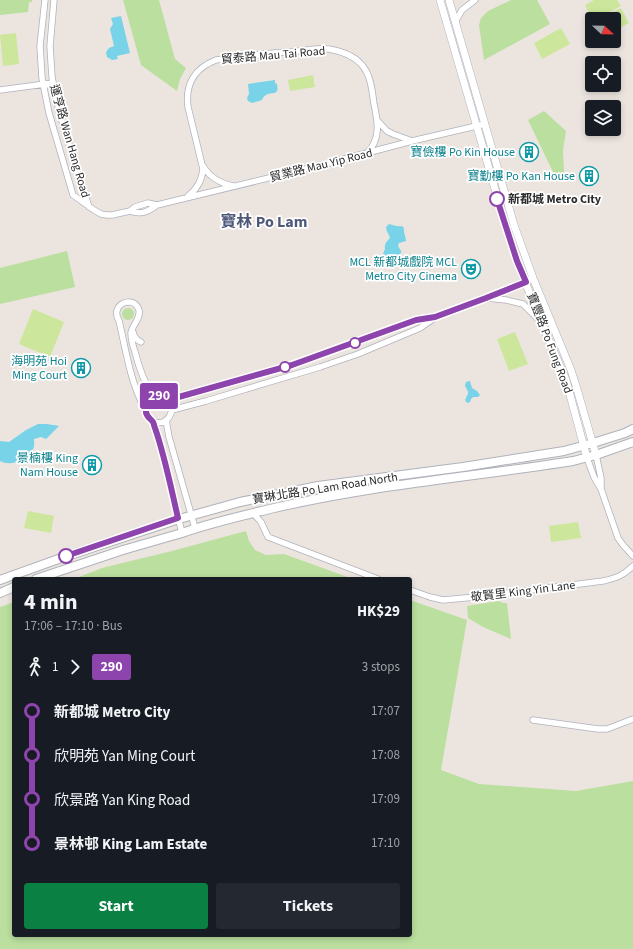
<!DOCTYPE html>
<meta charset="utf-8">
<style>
:root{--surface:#171b24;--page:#242831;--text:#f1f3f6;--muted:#9ea1a6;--accent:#0b8043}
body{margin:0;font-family:"Source Sans 3","Noto Sans TC",sans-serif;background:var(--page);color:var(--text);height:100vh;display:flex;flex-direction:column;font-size:15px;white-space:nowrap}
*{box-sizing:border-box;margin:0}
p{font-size:13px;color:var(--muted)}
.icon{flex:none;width:22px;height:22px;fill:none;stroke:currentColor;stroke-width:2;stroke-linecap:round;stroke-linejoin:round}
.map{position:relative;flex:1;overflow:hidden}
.panel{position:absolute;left:12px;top:577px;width:400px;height:360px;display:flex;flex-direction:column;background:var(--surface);border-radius:4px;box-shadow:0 2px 6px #0003}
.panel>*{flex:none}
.badge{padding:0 8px;border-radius:3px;font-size:14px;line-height:26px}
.needle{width:26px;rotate:112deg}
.fabs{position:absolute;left:585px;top:12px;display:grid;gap:8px}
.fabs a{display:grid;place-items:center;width:36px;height:36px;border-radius:4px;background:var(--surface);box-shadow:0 2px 6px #0003;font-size:20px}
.map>.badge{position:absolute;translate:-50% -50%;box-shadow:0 0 0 2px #fff}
.legs{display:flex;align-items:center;gap:6px;height:44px;padding:0 12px;font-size:13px}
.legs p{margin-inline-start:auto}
.head{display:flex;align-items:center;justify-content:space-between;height:68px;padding:0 12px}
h1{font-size:22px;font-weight:700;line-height:30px}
.action{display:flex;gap:8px;margin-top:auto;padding:8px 12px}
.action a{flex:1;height:46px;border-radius:4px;background:var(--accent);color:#fff;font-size:16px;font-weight:700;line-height:46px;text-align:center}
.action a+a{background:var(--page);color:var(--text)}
ul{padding:0 12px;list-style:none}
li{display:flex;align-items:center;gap:14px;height:44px;font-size:15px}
li i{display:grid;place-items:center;width:6px;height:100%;margin:0 5px;background:currentColor}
li i::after{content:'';width:10px;height:10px;margin:-5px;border:3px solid;border-radius:50%;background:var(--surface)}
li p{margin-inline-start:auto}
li:first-child i{background:linear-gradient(#0000 50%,currentColor 0)}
li:last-child i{background:linear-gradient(currentColor 50%,#0000 0)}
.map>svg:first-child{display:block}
</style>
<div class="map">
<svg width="633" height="949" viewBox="0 0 633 949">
<rect width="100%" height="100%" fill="#ece5df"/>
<!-- green -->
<path fill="#badf9e" d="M0,0H32V2H29L28,12L0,15Z
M123,0H159L175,59L186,68L180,79L177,91L141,65Z
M511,0H537L550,24L484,60L479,25L481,18L488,11Z
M544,111L566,131L563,150L564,172L562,174H554L528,120Z
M67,251L75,287L0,304V268Z
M122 314a6 6 0 1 1 12 0a6 6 0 1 1-12 0Z
M246,531L249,541L255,550L266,555L284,554L353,579H74L102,568L172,551Z
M410,600L467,620L441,770L479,784L576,791L633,781V949H0V607L14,602V935H410Z
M499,601L503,603H507L511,639L483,627L468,618L467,606Z"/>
<!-- pitch -->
<path fill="#cce69b" d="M594,0H617L621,6L596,19H592L585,5Z
M621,8L629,23L614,31V19H599Z
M561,28L570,44L542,59L534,43Z
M16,33L19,64L3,66L0,35Z
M313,75L315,87L290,91L288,80Z
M33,309L64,322L50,357L19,344Z
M515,332L528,364L509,371L497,339Z
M28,511L54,516L51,533L24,528Z
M578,522L581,538L551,542L549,526Z"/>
<!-- water -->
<path fill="#78d3e8" d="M121,16L130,53L117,56L118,59L112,60L107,57L106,52L109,48L114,46L110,29L113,24L111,18Z
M275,80V83L277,84C280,100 268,87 262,100L252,103L248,101L247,98L249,94L248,84Z
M389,224C394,225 397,227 402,226L404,228C403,233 406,236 406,241L399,243L398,246L401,251V253L399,255H393L390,259H387L384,257L383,254L385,249C384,244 387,241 390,238C389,234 386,231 386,227Z
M470,381L472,388L477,391L480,395L478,397H473L471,399L470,402L467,403L465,400C468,393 470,394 465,386L466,382Z
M38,424H47L59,426L46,439L41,437L34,439C34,442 35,446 33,449C28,460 11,467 0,461V441L9,442L26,430Z"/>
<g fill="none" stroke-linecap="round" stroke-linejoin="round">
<defs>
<path id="minor" d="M45,0L40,46L42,78L49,113L73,195L94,210L101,214L107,215H112L130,211L135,207L148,203L157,205L314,167L412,141L485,124
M54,0L50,46L52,77L59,111L78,174L89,207
M455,22L462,10L475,0
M0,90L53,83
M377,120L387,131L393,134L412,141
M203,166C210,178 220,183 233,186
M188,196C197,189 202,181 203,169L188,107C185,84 195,68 216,60C244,56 271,53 298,51C308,50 319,48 329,49C340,51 354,56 361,64C371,74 372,91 374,104C378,122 381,139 367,153
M130,211C141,215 148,212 157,205
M487,298L506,300L523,304L539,320
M133,332C134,337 136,340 141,342
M168,400L288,366L316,357L417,320L435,317L486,298L533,278
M172,410L206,401L320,367L358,354L420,328L433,319
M146,411C147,391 173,393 172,410C171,414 169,418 166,421C160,424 153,423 149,418C146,415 145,411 144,407C130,381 126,350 119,321C109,304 134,294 139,310C141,319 132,325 131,333C131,340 133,346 135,352C139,368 144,383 154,397
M166,420L169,437L195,528
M153,422L159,439L182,533
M596,455L601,478V488
M587,458L594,477L601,489L618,538L623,545L633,556
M253,513L261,522L268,537L378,579
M410,590L430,597L443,600L476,597L603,581C616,578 623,576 633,566
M533,720L598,729H607L633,719"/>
<path id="tertiary" d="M440,0L504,220L517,261L541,322L566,380L587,458
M449,0L514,225L533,278L571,370L577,389L596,455"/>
<path id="secondary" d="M36,579L123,550L182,533C210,523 241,516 270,509C370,485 472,477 573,461L596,455L633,442
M0,580L64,557L179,519L240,502L318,486L463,467L564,451L593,443L625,433L633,429
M0,593L14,587"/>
</defs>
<!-- minor casing -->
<use href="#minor" stroke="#afb2bb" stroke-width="7"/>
<!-- tertiary casing -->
<use href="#tertiary" stroke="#afb2bb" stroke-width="8"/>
<!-- secondary casing -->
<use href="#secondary" stroke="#afb2bb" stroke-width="10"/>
<!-- minor -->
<use href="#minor" stroke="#fff" stroke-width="5.5"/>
<!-- tertiary -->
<use href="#tertiary" stroke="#fff" stroke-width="7"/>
<!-- secondary -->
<use href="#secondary" stroke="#fff" stroke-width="8"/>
</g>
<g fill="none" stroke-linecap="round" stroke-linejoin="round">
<defs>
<path id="line-1" d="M66,556L178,518C171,488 165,457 155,428C154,426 154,424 153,422C150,418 145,416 146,410C146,397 159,393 168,400L292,365L416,320L435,317L486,298L526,282L517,261L497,199"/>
</defs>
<!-- line-1 casing -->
<use href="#line-1" stroke="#fff" stroke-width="9"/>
<!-- line-1 -->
<use href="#line-1" stroke="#8e44ad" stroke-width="6"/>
</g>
<!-- icons -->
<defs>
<symbol id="building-ring" viewBox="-11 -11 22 22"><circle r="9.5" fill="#fff" stroke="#0f9aa8" stroke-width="1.5"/><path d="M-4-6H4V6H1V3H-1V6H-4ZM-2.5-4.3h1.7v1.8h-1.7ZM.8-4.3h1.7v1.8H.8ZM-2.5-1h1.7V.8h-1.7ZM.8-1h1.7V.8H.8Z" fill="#0f9aa8"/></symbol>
<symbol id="theatre-ring" viewBox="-11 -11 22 22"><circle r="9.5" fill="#fff" stroke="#0f9aa8" stroke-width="1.5"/><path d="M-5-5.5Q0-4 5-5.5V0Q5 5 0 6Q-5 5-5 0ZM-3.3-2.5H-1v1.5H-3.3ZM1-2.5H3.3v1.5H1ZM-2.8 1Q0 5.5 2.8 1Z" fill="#0f9aa8"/></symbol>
</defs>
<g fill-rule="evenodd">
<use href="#building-ring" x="518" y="141" width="22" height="22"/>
<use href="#building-ring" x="578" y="165" width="22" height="22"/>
<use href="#theatre-ring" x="460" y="258" width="22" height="22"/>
<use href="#building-ring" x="70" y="357" width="22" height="22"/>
<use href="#building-ring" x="81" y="454" width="22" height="22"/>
</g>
<!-- markers -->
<g fill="#fff" stroke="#8e44ad" stroke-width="2">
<circle cx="497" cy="199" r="7"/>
<circle cx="355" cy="343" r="5"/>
<circle cx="285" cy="367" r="5"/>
<circle cx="66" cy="556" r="7"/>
</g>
<g text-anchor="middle" stroke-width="3.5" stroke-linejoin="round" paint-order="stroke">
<!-- street labels -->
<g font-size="12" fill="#2b2b2b" stroke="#fff">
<text transform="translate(273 55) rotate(-5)" y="4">貿泰路 Mau Tai Road</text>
<text transform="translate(70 141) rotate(74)" y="4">運亨路 Wan Hang Road</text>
<text transform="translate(321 165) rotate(-14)" y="4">貿業路 Mau Yip Road</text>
<text transform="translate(550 343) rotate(69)" y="4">寶豐路 Po Fung Road</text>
<text transform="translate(325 488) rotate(-9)" y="4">寶琳北路 Po Lam Road North</text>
<text transform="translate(523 591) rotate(-7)" y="4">敬賢里 King Yin Lane</text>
</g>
<!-- culture labels -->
<g font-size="12" fill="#0d838f" stroke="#fff" text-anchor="end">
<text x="515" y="156">寶儉樓 Po Kin House</text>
<text x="575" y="180">寶勤樓 Po Kan House</text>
<text x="457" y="266">MCL 新都城戲院 MCL<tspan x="457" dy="14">Metro City Cinema</tspan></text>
<text x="67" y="365">海明苑 Hoi<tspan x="67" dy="14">Ming Court</tspan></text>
<text x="78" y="462">景楠樓 King<tspan x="78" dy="14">Nam House</tspan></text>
</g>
<!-- stop labels -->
<g font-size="12" font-weight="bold" fill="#2b2b2b" stroke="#fff" text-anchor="start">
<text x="508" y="203">新都城 Metro City</text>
</g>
<!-- district labels -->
<g font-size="16" font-weight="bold" fill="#4e597a" stroke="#fff">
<text x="264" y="227">寶林 Po Lam</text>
</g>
</g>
</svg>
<div class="fabs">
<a><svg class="needle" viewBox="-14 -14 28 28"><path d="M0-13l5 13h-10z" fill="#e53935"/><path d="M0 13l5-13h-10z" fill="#9ea1a6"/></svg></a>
<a><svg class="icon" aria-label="locate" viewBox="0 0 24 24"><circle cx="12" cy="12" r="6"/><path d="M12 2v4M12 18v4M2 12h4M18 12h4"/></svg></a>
<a><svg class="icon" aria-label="layers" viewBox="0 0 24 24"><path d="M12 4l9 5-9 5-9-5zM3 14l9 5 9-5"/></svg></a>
</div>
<b class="badge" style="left:159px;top:396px;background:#8e44ad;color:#fff">290</b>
<section class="panel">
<div class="head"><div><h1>4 min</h1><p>17:06 – 17:10 · Bus</p></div><b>HK$29</b></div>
<div class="legs"><svg class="icon" aria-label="walk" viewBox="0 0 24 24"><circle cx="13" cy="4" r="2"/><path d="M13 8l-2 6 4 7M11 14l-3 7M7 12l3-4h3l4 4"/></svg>1<svg class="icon" aria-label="forward" viewBox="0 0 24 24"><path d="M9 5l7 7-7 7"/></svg><b class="badge" style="background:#8e44ad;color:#fff">290</b><p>3 stops</p></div>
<ul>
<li><i style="color:#8e44ad"></i><b>新都城 Metro City</b><p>17:07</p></li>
<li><i style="color:#8e44ad"></i><span>欣明苑 Yan Ming Court</span><p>17:08</p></li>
<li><i style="color:#8e44ad"></i><span>欣景路 Yan King Road</span><p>17:09</p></li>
<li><i style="color:#8e44ad"></i><b>景林邨 King Lam Estate</b><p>17:10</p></li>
</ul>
<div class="action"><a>Start</a><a>Tickets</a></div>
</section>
</div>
